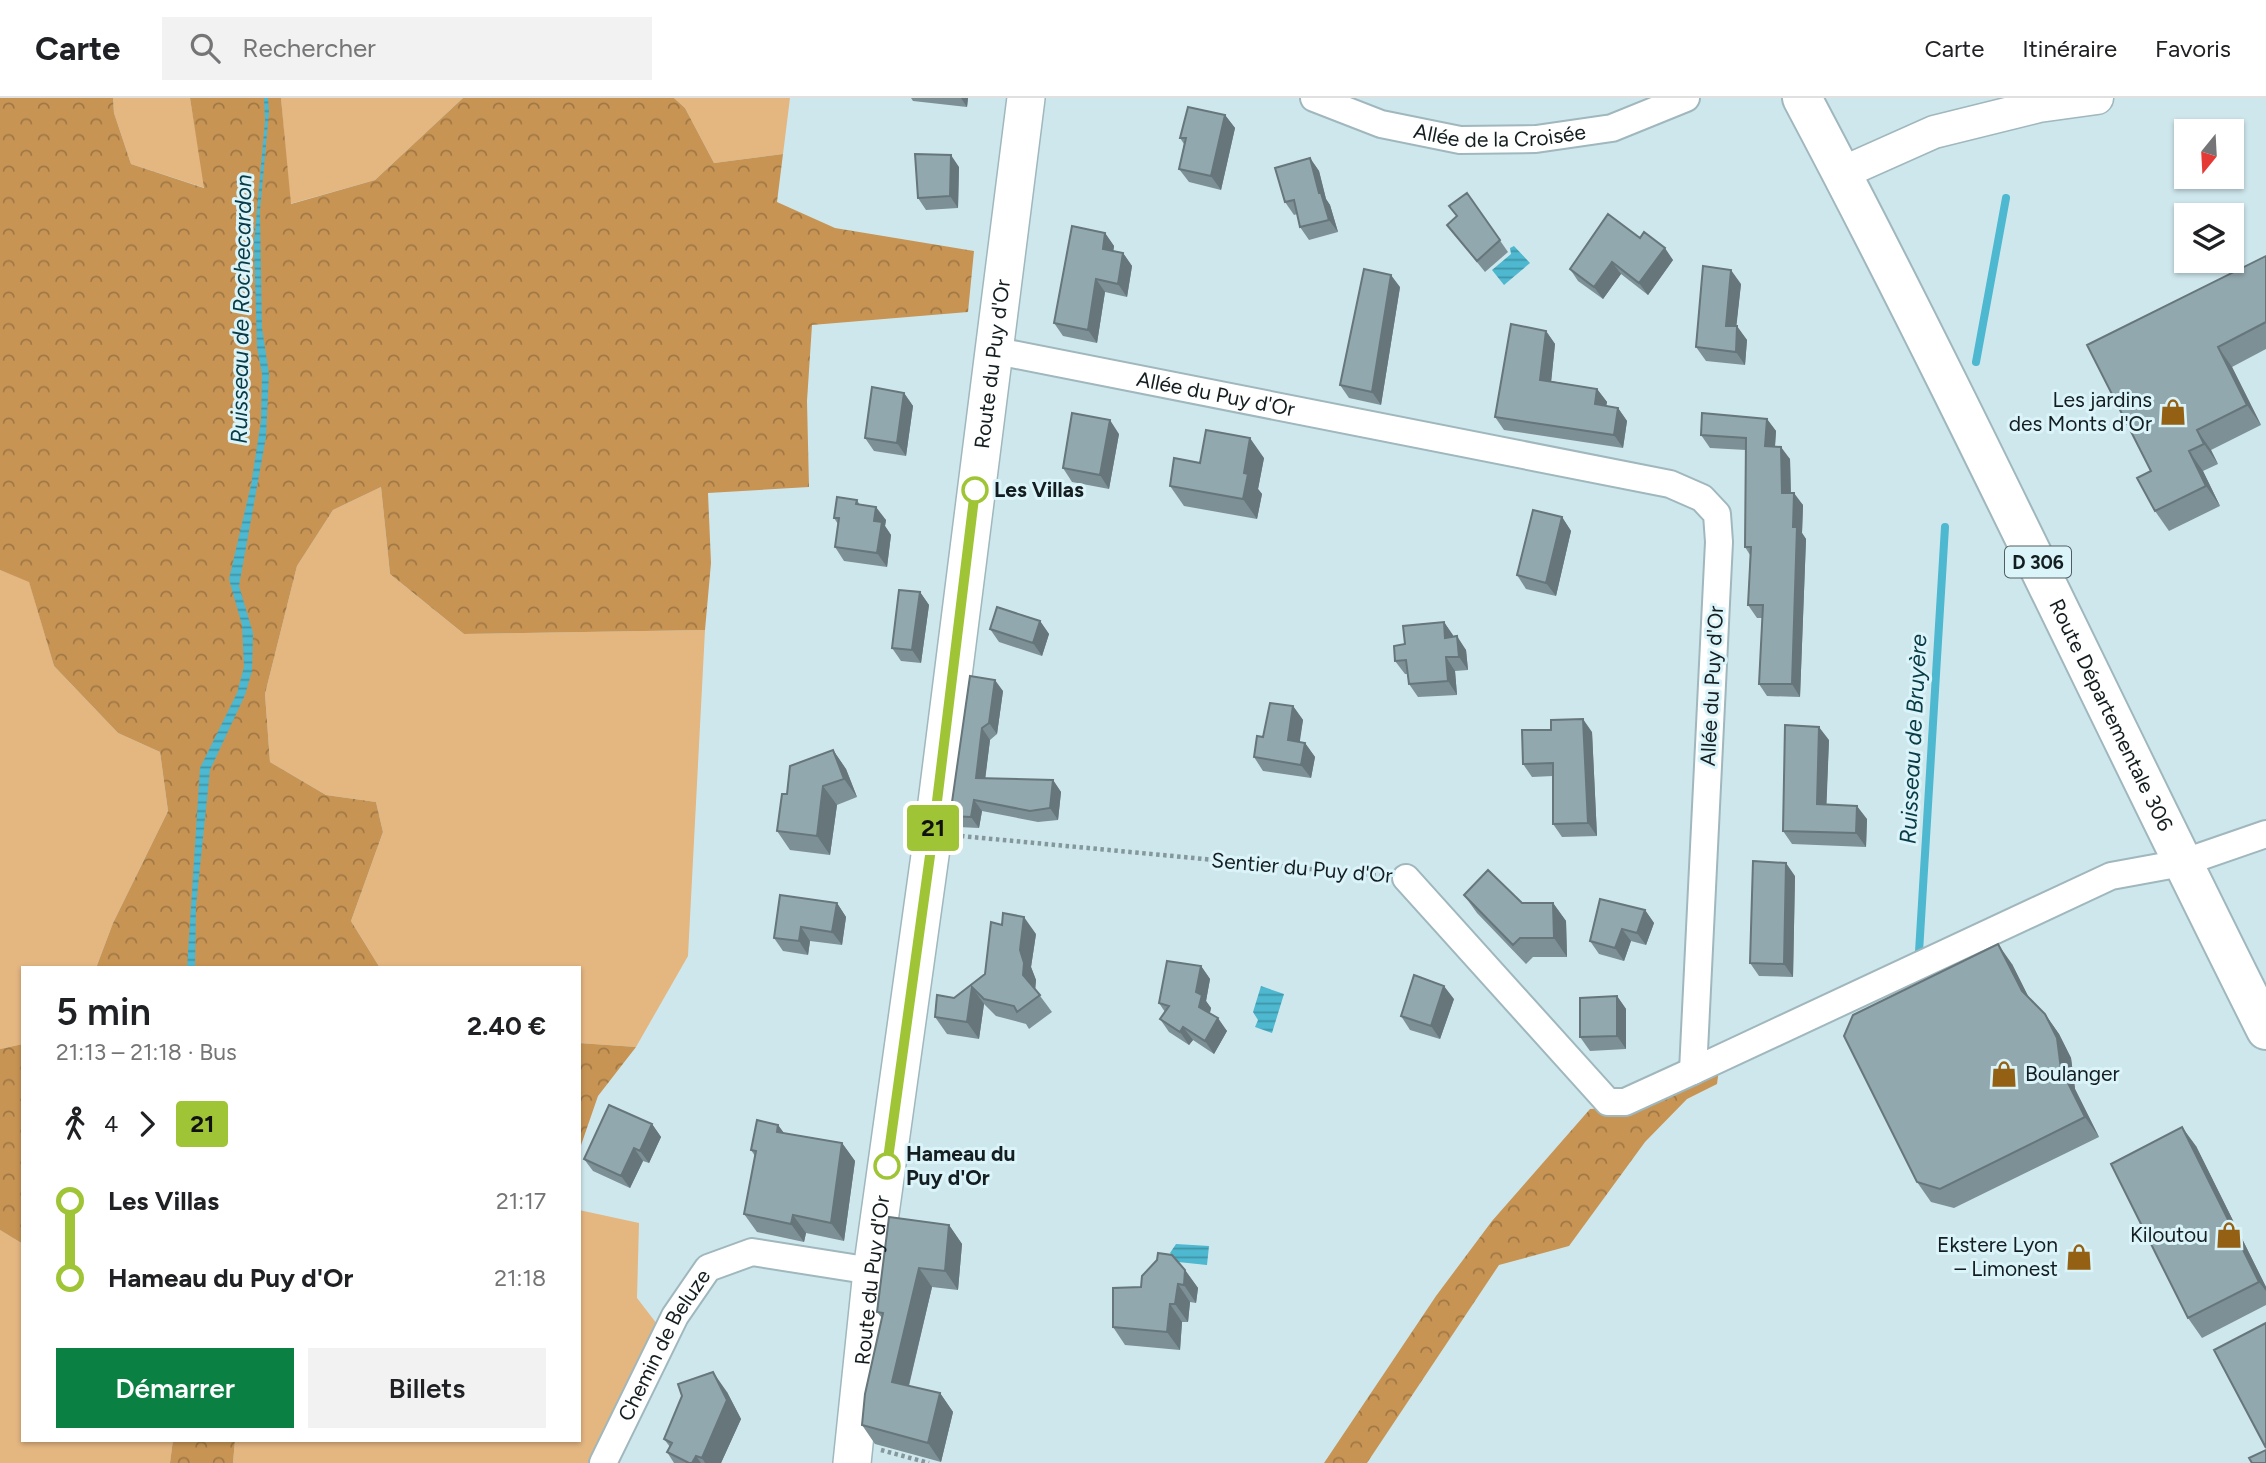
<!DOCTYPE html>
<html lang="fr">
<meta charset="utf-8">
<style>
:root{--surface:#fff;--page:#f2f2f2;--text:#202124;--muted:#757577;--line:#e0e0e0;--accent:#0b8043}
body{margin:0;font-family:Figtree,sans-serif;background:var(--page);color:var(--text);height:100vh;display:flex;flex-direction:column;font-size:26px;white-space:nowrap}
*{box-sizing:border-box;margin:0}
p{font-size:23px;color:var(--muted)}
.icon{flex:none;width:38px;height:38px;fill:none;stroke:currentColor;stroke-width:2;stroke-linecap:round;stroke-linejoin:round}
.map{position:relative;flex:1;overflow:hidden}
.panel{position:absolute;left:21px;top:868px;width:560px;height:476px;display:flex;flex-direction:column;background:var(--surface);border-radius:0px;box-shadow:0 2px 5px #0004}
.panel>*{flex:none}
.badge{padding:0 14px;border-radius:5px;font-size:24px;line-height:46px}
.needle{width:46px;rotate:198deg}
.tools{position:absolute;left:2174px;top:21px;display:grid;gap:14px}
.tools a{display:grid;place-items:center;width:70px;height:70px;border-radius:0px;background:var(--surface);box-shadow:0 2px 5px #0004;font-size:35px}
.map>.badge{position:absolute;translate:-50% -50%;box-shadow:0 0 0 4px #fff}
.legs{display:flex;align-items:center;gap:10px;height:77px;padding:0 35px;font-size:23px}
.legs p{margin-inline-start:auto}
.headline{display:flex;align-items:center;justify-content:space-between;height:119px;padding:0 35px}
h1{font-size:38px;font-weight:600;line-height:52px}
.button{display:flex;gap:14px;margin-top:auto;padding:14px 35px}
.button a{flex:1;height:80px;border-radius:0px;background:var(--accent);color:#fff;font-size:28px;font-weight:600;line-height:80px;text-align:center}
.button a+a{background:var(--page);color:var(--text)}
ul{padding:0 35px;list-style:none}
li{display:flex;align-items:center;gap:24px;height:77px;font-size:26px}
li i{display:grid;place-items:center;width:10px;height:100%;margin:0 9px;background:currentColor}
li i::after{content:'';width:18px;height:18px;margin:-9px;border:5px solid;border-radius:50%;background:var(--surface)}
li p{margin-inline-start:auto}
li:first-child i{background:linear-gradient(#0000 50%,currentColor 0)}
li:last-child i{background:linear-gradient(currentColor 50%,#0000 0)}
header{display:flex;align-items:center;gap:42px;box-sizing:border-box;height:98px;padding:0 35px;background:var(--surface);border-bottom:2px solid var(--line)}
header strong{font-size:33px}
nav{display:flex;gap:38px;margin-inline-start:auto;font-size:24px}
.search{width:490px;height:63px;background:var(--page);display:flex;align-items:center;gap:18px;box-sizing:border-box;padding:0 24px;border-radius:0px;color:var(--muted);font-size:26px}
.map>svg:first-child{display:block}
</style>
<header>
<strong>Carte</strong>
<div class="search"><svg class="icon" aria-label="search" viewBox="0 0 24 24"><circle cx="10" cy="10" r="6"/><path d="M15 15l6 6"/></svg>Rechercher</div>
<nav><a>Carte</a><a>Itinéraire</a><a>Favoris</a></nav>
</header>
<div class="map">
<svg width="2266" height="1365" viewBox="0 0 2266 1365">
<defs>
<pattern id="forest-crowns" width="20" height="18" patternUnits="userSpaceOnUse" patternTransform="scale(1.75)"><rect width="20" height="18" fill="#c79454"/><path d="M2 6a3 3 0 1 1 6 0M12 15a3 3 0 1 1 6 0" fill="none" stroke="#a07845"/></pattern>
<pattern id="water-rules" width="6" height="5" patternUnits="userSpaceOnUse" patternTransform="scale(1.75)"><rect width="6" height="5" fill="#4db8cf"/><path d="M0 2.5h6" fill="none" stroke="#3f95a7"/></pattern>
</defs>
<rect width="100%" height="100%" fill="#cee7ed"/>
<!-- grass -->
<path fill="#e4b680" d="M113,0H190L205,90L131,66L114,15Z
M281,0H463L375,82L290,106Z
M674,0H790L783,56L714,65L685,10Z
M381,389L390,476L464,536L705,532L688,858L636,949L579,945V870H380L351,823L383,734L376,704L326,697L270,664L265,596L297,468L333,412Z
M0,472L29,483L54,568L118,635L160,654L168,713L113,825L96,870H23V946L0,951Z
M579,1112L639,1125L637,1200L657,1226L589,1365H233L235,1342H579Z
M0,1132L23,1146V1342H173L170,1365H0Z"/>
<!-- forest -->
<path fill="url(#forest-crowns)" d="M0,0H113L114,15L131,66L204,90L190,0H281L291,106L375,82L463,0H674L685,10L714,65L783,56L777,104L835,130L974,153L968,214L812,227L807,303L809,389L708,395L711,465L705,532L464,536L390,476L381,389L333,412L297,468L265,596L270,664L326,697L376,704L383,734L351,823L380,870H96L113,825L168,713L160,654L118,635L54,568L29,484L0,472Z
M579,945L636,949L598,998L579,1053Z
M23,946V1146L0,1132V951Z
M1719,971L1717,986L1687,1001L1645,1044L1569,1148L1499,1167L1367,1365H1324L1436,1198L1492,1123L1590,1011L1649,1007Z
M173,1342H235L233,1365H170Z"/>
<!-- water -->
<path fill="url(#water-rules)" d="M264,0H268L269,14L260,113L262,230L269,276L266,339L239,488L253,535L252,573L245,597L210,672L196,808L195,870H187L200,670L237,595L244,569L242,527L229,481L251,387L261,323L262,276L257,249L254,145L265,23Z
M1514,148L1530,165L1504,187L1492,172L1511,156L1510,150Z
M1261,888L1284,896L1272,935L1255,929L1258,922L1253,914Z
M1176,1146L1209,1148L1207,1167L1178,1164L1170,1155Z"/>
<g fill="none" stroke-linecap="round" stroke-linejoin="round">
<!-- stream -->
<path stroke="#4db8cf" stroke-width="8" d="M1976,264L2006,100
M1919,854L1945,429"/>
<defs>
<g id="minor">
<path id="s1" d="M1314,0L1381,26L1460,42L1536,41L1612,30L1686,0"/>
<path id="s2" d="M992,252L1670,386L1702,400L1717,416L1719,444L1693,973L2111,778L2182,765L2266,736"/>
<path d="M1406,780L1608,1004H1625L1693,973"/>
<path id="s3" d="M603,1365L675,1218L708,1170L752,1154L872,1173"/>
</g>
<path id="tertiary" d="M1842,75L1934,34L2039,8L2097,0"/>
<g id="secondary">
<path id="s4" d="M852,1365L872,1173L933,736L1026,0"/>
</g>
<g id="primary">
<path id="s5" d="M1802,0C1965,307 2110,622 2266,932"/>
</g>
</defs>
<!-- minor casing -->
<use href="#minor" stroke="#9fb7bd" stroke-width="30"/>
<!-- tertiary casing -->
<use href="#tertiary" stroke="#9fb7bd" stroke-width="35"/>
<!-- secondary casing -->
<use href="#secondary" stroke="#9fb7bd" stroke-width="40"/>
<!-- primary casing -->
<use href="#primary" stroke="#9fb7bd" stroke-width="42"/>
<!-- path -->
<path stroke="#84979b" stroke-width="4.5" stroke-dasharray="3.5 3.5" stroke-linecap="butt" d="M961,738L1384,778
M881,1352L929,1365"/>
<!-- minor -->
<use href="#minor" stroke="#fff" stroke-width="26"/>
<!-- tertiary -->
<use href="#tertiary" stroke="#fff" stroke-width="32"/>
<!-- secondary -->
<use href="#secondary" stroke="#fff" stroke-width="37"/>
<!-- primary -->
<use href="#primary" stroke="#fff" stroke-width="38"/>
</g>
<!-- wall -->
<path fill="#7d9096" d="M911,0H968L967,9L913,3Z
M1225,17L1235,30L1221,92L1189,84L1179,71L1184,46L1180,40Z
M1310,60L1319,73L1326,101L1330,107L1338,134L1309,142L1300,129L1297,116L1294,117L1285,104Z
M959,69L958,110L926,112L918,100Z
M1467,95L1508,154L1485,174L1447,127L1457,118Z
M1105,135L1114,148L1113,153L1123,155L1132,168L1127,199L1105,194L1097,245L1063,238L1054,225Z
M1640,140L1673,162L1648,197L1621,176L1603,201L1578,183L1570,171Z
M2266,158V251L2232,269L2261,327L2211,352L2218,366L2203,373L2220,408L2169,433L2155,413L2151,373Z
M1741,186L1736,228L1747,242L1745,267L1706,263L1696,249Z
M1400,189L1381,307L1349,300L1340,287Z
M1546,233L1555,246L1551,283L1597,291L1607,304L1606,308L1618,310L1627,323L1623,350L1504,332L1495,319Z
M904,295L913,308L906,358L874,353L865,340Z
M1767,321L1776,333L1775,349L1790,361L1791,395L1803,407L1802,435L1806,441L1800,599L1767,598L1759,586L1762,520H1757L1748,507L1750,457L1745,449L1746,352L1710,350L1701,337Z
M1119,336L1109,391L1072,384L1063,370Z
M1264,360L1258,391L1262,396L1257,421L1184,408L1170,388L1200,365Z
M857,402L860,407L886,422L885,428L891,437L887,469L844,463L835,449L838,426L834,420Z
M1562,419L1571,433L1556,498L1526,491L1517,477Z
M920,494L929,507L921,565L901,563L892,550Z
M1040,523L1049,536L1042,558L999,544L990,531Z
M1444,524L1453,539L1466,552L1468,572L1455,573L1457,597L1418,599L1409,586L1408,576H1405L1395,563L1405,546Z
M970,578L1003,593L997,636L990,642L985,680L1053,682L1061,694L1058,722L1038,724L982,713L979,730L958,729L950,718Z
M1293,608L1303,622L1299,644L1305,645L1315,659L1311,680L1263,673L1254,659L1263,639Z
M1592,634L1597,738L1562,739L1553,726V678L1532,679L1523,666Z
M1829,642L1826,707L1867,721L1866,749L1792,746L1783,733Z
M833,652L846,671L857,699L837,707L830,757L790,752L777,733L787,696Z
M1795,778L1793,879L1759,878L1750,865Z
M1464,797L1522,805H1553L1566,823L1567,859H1533L1526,866L1477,815Z
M837,805L846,819L842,847L810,843L808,857L783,853L774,840Z
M1645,812L1654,825L1646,847L1631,843L1624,863L1599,856L1590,843Z
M1036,836L1031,869L1036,882L1035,891L1052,914L1029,931L1026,926L996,918L984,906L979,941L947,936L935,919L954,900Z
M2012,866L2029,900L2045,916L2059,936L2071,960L2075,991L2099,1039L1954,1110L1931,1104L1917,1084Z
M1201,868L1210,881L1206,903L1211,910L1210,915L1227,933L1214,956L1193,942L1189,947L1169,934L1160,921L1165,914L1159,905Z
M1617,898L1626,911V951L1590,953L1580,939Z
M1454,901L1440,941L1410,932L1401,918Z
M652,1026L661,1039L649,1065L643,1063L630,1090L593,1073L584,1061Z
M778,1027L784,1035L842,1045L855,1063L844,1143L806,1135L804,1144L757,1134L744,1116L755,1058L751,1052Z
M2196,1048L2266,1189V1207L2202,1240L2188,1220Z
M949,1127L962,1146L958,1192L932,1189L909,1288L940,1295L953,1314L941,1364L875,1346L862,1327L882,1220L877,1214Z
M1185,1172L1198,1190L1196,1205L1190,1204L1188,1224H1182L1180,1252L1125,1247L1113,1229L1141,1189Z
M727,1294L741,1321L721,1365H674L667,1354L670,1349L664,1341Z"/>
<!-- shaded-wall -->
<path fill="#66767a" d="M961,0H968L967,9Z
M1225,17L1235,30L1221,92L1211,78Z
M951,57L959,69L958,110L950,98Z
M1310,60L1319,73L1326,101L1330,107L1338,134L1329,122L1319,95Z
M1105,135L1114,148L1112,164L1103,151Z
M1665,150L1673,162L1648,197L1639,185Z
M1123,155L1132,168L1127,199L1118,186Z
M1612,164L1621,176L1603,201L1594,189Z
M1731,172L1741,186L1735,241L1726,228Z
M1391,177L1400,189L1381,307L1372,294Z
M1096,181L1105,194L1097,245L1088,232Z
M1737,228L1747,242L1745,267L1736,254Z
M1546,233L1555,246L1550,295L1540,282Z
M2218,249L2232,269L2261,327L2247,307Z
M1597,291L1607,304L1604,320L1595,306Z
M904,295L913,308L906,358L897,345Z
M1618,310L1627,323L1623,350L1614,337Z
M1767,321L1776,333L1774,361L1765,348Z
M1110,322L1119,336L1109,391L1100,377Z
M2197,332L2211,352L2218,366L2204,346Z
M1250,340L1264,360L1258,391L1262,396L1257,421L1243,401L1244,375Z
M1781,349L1790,361L1791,407L1782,395Z
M2189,353L2203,373L2220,408L2206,388Z
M1794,395L1803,407L1802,435L1806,441L1800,599L1792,586Z
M876,409L886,422L885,428L891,437L887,469L877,455L874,423Z
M1562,419L1571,433L1556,498L1546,485Z
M920,494L929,507L921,565L912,552Z
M1040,523L1049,536L1042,558L1033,545Z
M1444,524L1453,537L1454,554L1445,540Z
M1457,538L1466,552L1468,572L1459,559Z
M1446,559L1455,573L1457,597L1448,583Z
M995,582L1003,593L997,636L989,625Z
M1293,608L1303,622L1298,656L1288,642Z
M1583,621L1592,634L1597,738L1588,725Z
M1819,629L1829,642L1826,720L1817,706Z
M982,630L990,642L984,691L976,680Z
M1305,645L1315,659L1311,680L1301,667Z
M833,652L846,671L857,699L844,681Z
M1053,682L1061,694L1058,722L1050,710Z
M823,688L837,707L830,757L817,738Z
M974,702L982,713L979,730L971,719Z
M1857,708L1867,721L1866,749L1856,735Z
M1786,765L1795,778L1793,879L1784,866Z
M837,805L846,819L842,847L832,834Z
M1553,805L1566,823L1567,859L1554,840Z
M1645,812L1654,825L1646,847L1637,835Z
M1024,819L1036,836L1031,869L1036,882L1035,894L1023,877L1020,852Z
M801,829L810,843L808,857L799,843Z
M1622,831L1631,843L1624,863L1615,850Z
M1998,846L2012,866L2035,912L2022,893Z
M1201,868L1210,881L1206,903L1211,910L1208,922L1199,909L1196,894Z
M1444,888L1454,901L1440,941L1431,928Z
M972,889L984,906L979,941L967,924Z
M1617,898L1626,911V951L1617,938Z
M2045,916L2059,936L2071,960L2075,991L2099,1039L2085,1019L2061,971Z
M1218,920L1227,933L1214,956L1205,943Z
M1183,929L1193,942L1189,947L1180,934Z
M652,1026L661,1039L649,1065L640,1053Z
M778,1027L791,1045L777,1034Z
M2182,1029L2196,1048L2266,1189V1193L2259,1184Z
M842,1045L855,1063L844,1143L831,1125Z
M634,1050L643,1063L630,1090L621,1078Z
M793,1117L806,1135L804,1144L791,1126Z
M949,1127L962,1146L958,1192L945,1173Z
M919,1170L932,1189L905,1303L892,1284Z
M1185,1172L1198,1190L1196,1205L1184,1187Z
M1178,1186L1190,1204L1188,1224L1175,1206Z
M1170,1206L1182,1224L1180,1252L1167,1234Z
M713,1274L727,1294L741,1321L721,1365H705L702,1360Z
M940,1295L953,1314L941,1364L928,1345Z
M696,1358L701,1365H692Z"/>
<!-- building -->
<path fill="#91a8ae" stroke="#66767a" stroke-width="2" d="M1188,9L1225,17L1211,78L1179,71L1186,40H1180Z
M915,56L951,57L950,98L918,100Z
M1310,60L1319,95H1321L1329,122L1300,129L1294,102L1285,104L1275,70Z
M1467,95L1500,142L1477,163L1447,127L1457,118L1449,108Z
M1608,116L1640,140L1644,134L1665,150L1639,185L1612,164L1594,189L1570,171Z
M1072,128L1105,135L1103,151L1123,155L1118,186L1096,181L1088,232L1054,225Z
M2266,158V224L2218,249L2247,307L2197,332L2204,346L2189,353L2206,388L2155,413L2137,380L2151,373L2087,247Z
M1703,168L1731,172L1726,228H1737L1736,254L1696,249Z
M1364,171L1391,177L1372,294L1340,287Z
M1511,226L1546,233L1540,282L1597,291L1595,306L1618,310L1614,337L1495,319Z
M872,289L904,295L897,345L865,340Z
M1072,315L1110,322L1100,377L1063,370Z
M1702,315L1767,321L1765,348L1781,349L1782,395H1794L1793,429H1797L1792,586H1759L1763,507H1748L1751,449H1745L1746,340L1701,337Z
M1206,332L1250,340L1244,375L1248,376L1243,401L1170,388L1174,360L1200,365Z
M837,399L857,402L856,406L876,409L874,423L882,424L877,455L835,449L839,420H834Z
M1533,412L1562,419L1546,485L1517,477Z
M899,492L920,494L912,552L892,550Z
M997,509L1040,523L1033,545L990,531Z
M1444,524L1445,540L1457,538L1459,559H1446L1448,583L1409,586L1406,562L1395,563L1394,548L1405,546L1403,528Z
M970,578L995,582L989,625L982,630L976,680L1053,682L1050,710L1030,713L974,702L971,719L950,718Z
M1270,605L1293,608L1288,642L1305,645L1301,667L1254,659L1257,638L1263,639Z
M1583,621L1588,725L1553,726V665L1523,666L1522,632H1551V622Z
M1785,627L1819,629L1817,706L1857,708L1856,735L1783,733Z
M833,652L844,681L823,688L817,738L777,733L782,696H787L790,668Z
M1753,763L1786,765L1784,866L1750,865Z
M1488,772L1522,805H1553L1554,840H1520L1513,847L1464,797Z
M780,797L837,805L832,834L801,829L799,843L774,840Z
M1600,801L1645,812L1637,835L1622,831L1615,850L1590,843Z
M1003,815L1024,819L1020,852L1024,865L1023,877L1040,897L1017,914L1014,908L984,901L972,889L967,924L935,919L937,897L954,900L985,876L991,824L1002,827Z
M1998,846L2022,893L2045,916L2057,940L2061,971L2085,1019L1940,1091L1917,1084L1844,938L1853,917Z
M1167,863L1201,868L1196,894L1202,897L1199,909L1218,920L1205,943L1183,929L1180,934L1160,921L1169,908L1159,905Z
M1414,877L1444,888L1431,928L1401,918Z
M1617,898V938L1580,939V900Z
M609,1007L652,1026L640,1053L634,1050L621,1078L584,1061Z
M757,1022L778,1027L777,1034L842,1045L831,1125L793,1117L791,1126L744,1116L756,1053L751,1052Z
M2182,1029L2259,1184L2188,1220L2111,1066Z
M889,1119L949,1127L945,1173L919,1170L892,1284L940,1295L928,1345L862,1327L865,1296L883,1215L877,1214Z
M1158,1155L1172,1157L1185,1172L1184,1187L1178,1186L1175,1206H1170L1167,1234L1113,1229V1190L1141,1189L1142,1178L1157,1162Z
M2266,1225V1350L2214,1252Z
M713,1274L727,1302L702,1360L696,1358L692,1365H689L667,1354L672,1345L664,1341L682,1298L678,1286Z
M2266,1352V1365H2252L2249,1360Z"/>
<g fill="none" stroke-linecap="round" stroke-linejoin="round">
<defs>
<path id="line-1" d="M887,1068L933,736L975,392"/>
</defs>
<!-- line-1 casing -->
<use href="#line-1" stroke="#fff" stroke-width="16"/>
<!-- line-1 -->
<use href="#line-1" stroke="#9fc536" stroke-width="10"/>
</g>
<!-- icons -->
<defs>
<symbol id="shop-bare" viewBox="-9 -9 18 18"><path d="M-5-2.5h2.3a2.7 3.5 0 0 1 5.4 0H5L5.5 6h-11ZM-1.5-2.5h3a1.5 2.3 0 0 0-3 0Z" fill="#946013" stroke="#dbf4fa" stroke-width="2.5" paint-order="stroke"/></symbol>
</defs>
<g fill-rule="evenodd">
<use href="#shop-bare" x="2154" y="295" width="38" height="38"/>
<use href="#shop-bare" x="1985" y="957" width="38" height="38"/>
<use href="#shop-bare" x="2210" y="1118" width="38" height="38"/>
<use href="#shop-bare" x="2060" y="1140" width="38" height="38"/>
</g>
<!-- markers -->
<g fill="#fff" stroke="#9fc536" stroke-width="3.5">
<circle cx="975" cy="392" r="12"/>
<circle cx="887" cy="1068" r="12"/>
</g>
<g text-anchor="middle" stroke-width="6" stroke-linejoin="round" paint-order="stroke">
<!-- shield labels -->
<rect fill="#dbf4fa" stroke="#505e61" stroke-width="2" x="2005" y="448.5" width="66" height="31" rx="5"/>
<g font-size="19" font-weight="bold" fill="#141d1f">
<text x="2038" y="471">D 306</text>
</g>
<!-- street labels -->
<g font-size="21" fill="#141d1f" stroke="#dbf4fa">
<text dy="7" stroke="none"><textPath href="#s1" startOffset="192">Allée de la Croisée</textPath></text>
<text dy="7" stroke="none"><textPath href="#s4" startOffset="1108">Route du Puy d'Or</textPath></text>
<text dy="7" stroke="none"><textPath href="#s2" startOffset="228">Allée du Puy d'Or</textPath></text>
<text transform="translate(1712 588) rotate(-87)" y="7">Allée du Puy d'Or</text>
<text dy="7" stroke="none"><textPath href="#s5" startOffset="690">Route Départementale 306</textPath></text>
<text transform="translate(1302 770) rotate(5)" y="7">Sentier du Puy d'Or</text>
<text dy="7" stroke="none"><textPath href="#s4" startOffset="184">Route du Puy d'Or</textPath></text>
<text dy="7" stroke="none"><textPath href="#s3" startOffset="133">Chemin de Beluze</textPath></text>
</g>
<!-- poi labels -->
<g font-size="21" fill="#141d1f" stroke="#dbf4fa" text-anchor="end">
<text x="2152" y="309">Les jardins<tspan x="2152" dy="24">des Monts d'Or</tspan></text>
<text x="2025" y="983" text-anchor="start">Boulanger</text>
<text x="2208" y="1144">Kiloutou</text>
<text x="2058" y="1154">Ekstere Lyon<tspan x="2058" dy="24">– Limonest</tspan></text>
</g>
<!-- stop labels -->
<g font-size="21" font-weight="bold" fill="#141d1f" stroke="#dbf4fa" text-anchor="start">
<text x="994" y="399">Les Villas</text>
<text x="906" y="1063">Hameau du<tspan x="906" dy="24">Puy d'Or</tspan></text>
</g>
<!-- water labels -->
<g font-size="23" font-style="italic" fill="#083b45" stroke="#dbf4fa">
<text transform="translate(241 211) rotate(-89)" y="8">Ruisseau de Rochecardon</text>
<text transform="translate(1913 641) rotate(-87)" y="8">Ruisseau de Bruyère</text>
</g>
</g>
</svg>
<div class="tools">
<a><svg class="needle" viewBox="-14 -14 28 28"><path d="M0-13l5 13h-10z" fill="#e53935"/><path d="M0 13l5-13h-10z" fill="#757577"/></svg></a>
<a><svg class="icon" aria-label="layers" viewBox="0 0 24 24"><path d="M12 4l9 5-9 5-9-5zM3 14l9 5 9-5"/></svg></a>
</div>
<b class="badge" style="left:933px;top:730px;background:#9fc536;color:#111">21</b>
<section class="panel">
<div class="headline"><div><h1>5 min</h1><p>21:13 – 21:18 · Bus</p></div><b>2.40 €</b></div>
<div class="legs"><svg class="icon" aria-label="walk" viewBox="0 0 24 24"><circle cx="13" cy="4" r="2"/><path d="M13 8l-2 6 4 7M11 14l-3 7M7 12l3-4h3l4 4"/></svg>4<svg class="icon" aria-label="forward" viewBox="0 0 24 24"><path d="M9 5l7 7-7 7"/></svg><b class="badge" style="background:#9fc536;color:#111">21</b></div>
<ul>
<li><i style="color:#9fc536"></i><b>Les Villas</b><p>21:17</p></li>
<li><i style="color:#9fc536"></i><b>Hameau du Puy d'Or</b><p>21:18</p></li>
</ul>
<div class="button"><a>Démarrer</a><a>Billets</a></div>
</section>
</div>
